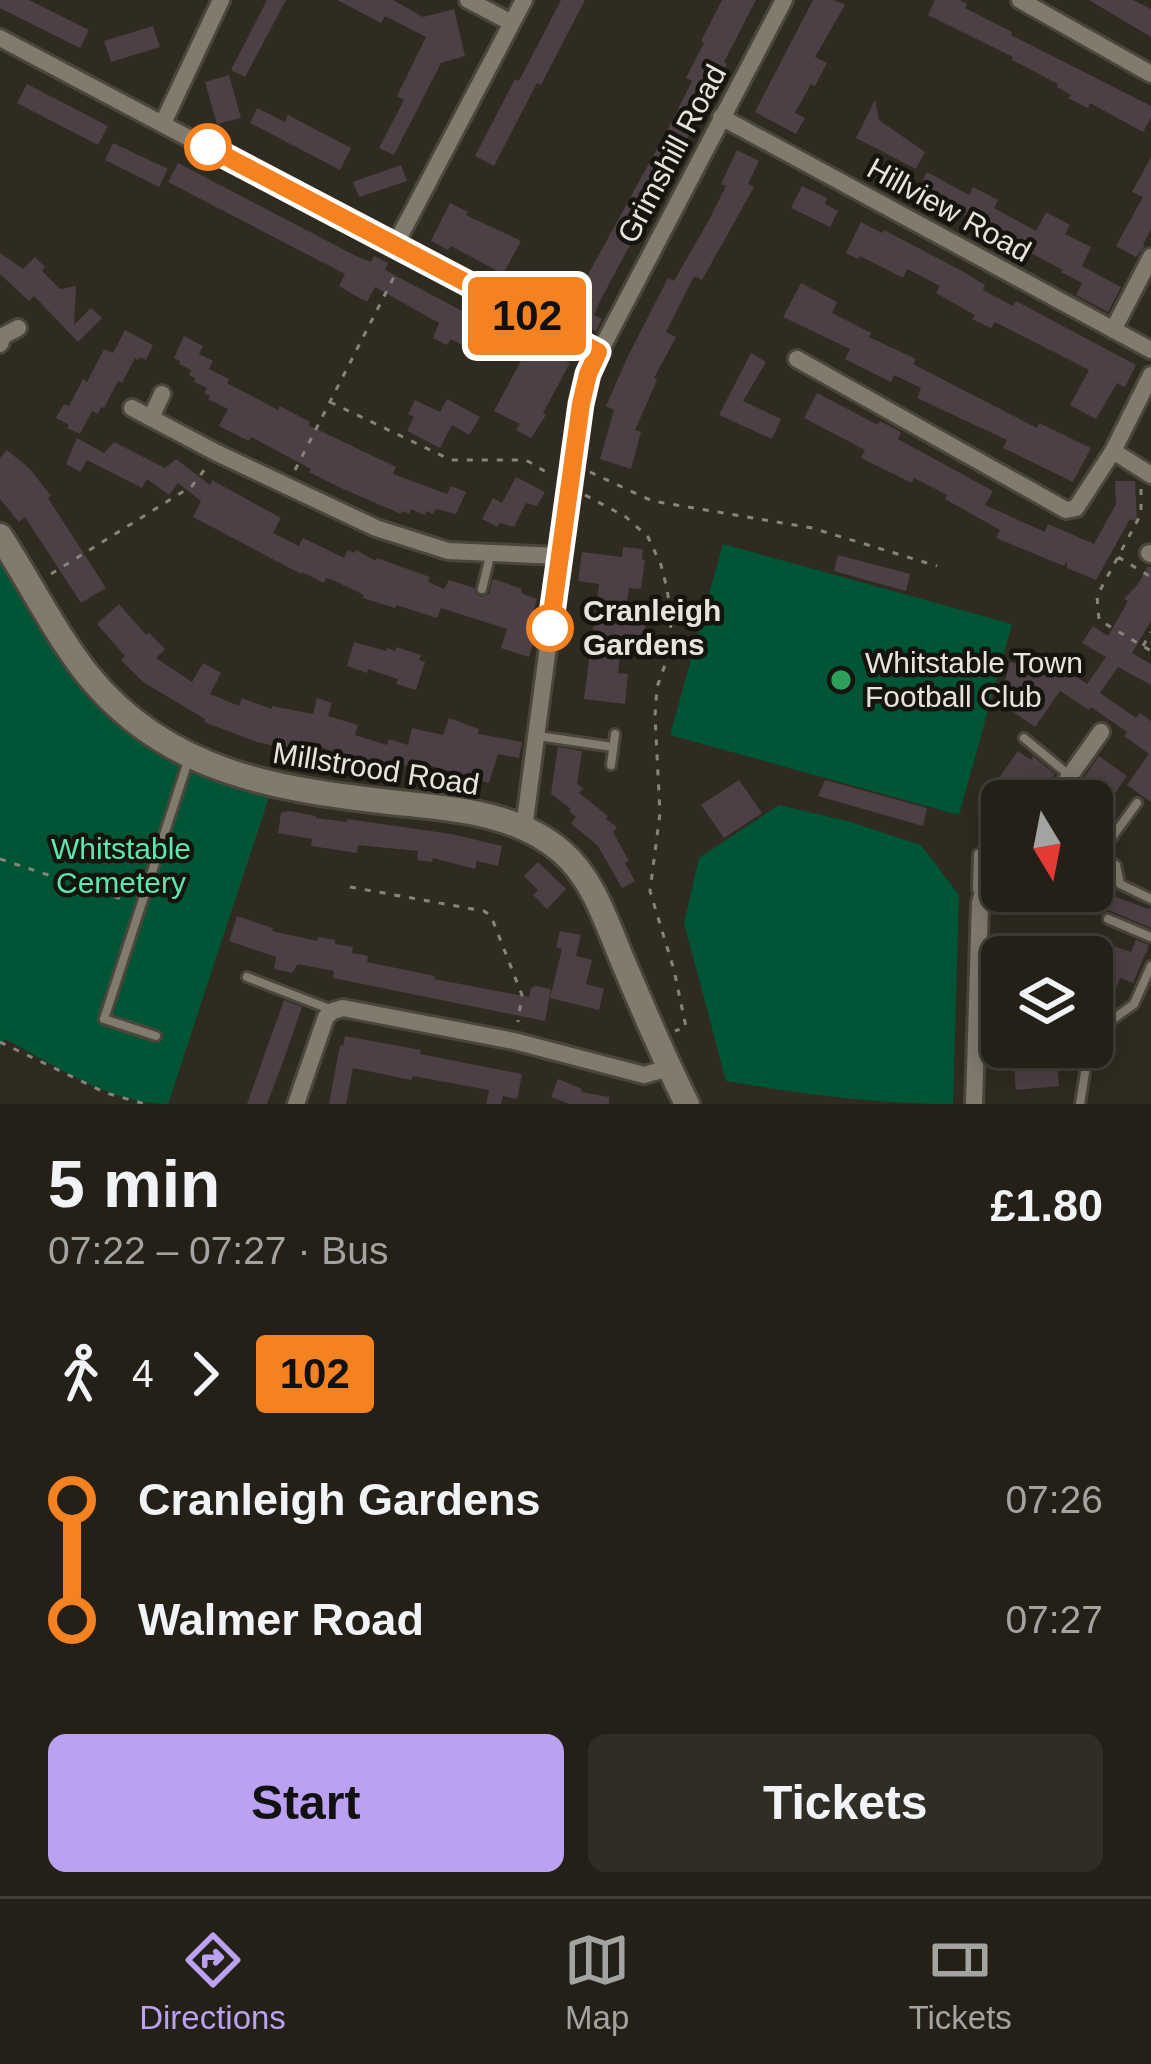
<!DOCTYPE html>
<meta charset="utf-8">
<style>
:root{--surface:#242018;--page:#302d25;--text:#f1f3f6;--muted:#a3a3a2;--line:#413e37;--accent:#bca0f2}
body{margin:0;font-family:Arial,sans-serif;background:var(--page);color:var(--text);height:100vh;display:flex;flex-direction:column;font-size:45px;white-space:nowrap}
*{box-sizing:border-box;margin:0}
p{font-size:39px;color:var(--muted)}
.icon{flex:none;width:66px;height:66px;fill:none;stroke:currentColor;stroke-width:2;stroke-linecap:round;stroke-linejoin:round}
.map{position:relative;height:1104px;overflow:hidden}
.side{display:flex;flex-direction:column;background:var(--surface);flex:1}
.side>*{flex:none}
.badge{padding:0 24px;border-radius:9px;font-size:42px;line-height:78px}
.needle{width:78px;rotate:170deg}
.buttons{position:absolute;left:981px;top:780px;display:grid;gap:24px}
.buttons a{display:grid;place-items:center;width:132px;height:132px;border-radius:18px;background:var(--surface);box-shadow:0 6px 30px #0003,0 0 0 3px var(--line);font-size:60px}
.map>.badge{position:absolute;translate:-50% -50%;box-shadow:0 0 0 6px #fff}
.legs{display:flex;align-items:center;gap:18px;height:132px;padding:0 48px;font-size:39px}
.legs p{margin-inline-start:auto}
.overview{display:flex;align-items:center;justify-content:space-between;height:204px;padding:0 48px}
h1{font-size:66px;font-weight:700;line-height:90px}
.cta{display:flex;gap:24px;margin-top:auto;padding:24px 48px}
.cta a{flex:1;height:138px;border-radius:18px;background:var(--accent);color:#111;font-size:48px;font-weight:700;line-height:138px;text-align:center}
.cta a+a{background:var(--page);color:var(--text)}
ul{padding:0 48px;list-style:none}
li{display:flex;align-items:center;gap:42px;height:120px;font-size:45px}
li i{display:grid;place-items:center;width:18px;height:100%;margin:0 15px;background:currentColor}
li i::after{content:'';width:30px;height:30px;margin:-15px;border:9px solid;border-radius:50%;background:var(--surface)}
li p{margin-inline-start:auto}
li:first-child i{background:linear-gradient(#0000 50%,currentColor 0)}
li:last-child i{background:linear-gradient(currentColor 50%,#0000 0)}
.tabs{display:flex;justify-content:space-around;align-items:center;height:168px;border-top:3px solid var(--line);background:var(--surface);font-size:33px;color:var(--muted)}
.tabs a{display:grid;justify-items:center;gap:6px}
.tabs .selected{color:var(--accent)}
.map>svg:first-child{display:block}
</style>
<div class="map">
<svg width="1151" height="1104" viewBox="0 0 1151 1104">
<rect width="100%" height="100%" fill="#302b20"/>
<!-- green -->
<path fill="#005537" d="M723,544L1012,624L959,815L670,735Z
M0,553L102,702L270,794L168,1104C110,1104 55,1065 5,1039L0,1047Z
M779,805L851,822L921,845L959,895L953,1104C876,1104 802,1094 726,1081L684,923L699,858Z"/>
<!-- building -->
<path fill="#4c3f45" d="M0,0H29L89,30L80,48L0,8Z
M267,0H286L245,77L231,70Z
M337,0H393L423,17L454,9L465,56L441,63L394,155L379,148L404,100L397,96L426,37L385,16L381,23Z
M561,0H585L541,85L537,83L494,166L475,156L515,79L519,81Z
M722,0H756L724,62L727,64L720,77L600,301L594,315L602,319L596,331L554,311L561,298L570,303L576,289L579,291L670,125L692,81L686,78L704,43L701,41Z
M813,0H834L845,5L815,57L827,63L815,86L811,84L795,113L805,118L796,134L755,112Z
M935,0H959L967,4L965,8L1012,32L1011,35L1151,106V118L1143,132L1090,103L1088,108L1068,98L1071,95L1057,87L1058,84L1012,60L1013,57L928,15Z
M1089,0H1133L1151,9V37Z
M153,26L160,47L111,62L104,41Z
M229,75L241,118L217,124L205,82Z
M27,84L108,126L98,145L17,103Z
M875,100L879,120L925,152L916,169L856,138Z
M257,108L285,122L288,115L351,148L340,170L250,123Z
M113,143L168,169L159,187L105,160Z
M737,150L759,161L748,184L754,187L702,280L694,276L666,332L676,337L654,378L657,380L635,430L641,432L631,469L600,459L614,410L606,406L629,354L668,278L674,281L710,218L726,186L721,184Z
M1151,157V229L1143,245L1145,246L1136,257L1116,246L1143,197L1132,192Z
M178,163L354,255L371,262L374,256L388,263L385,270L481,321L467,348L451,339L447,345L433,338L439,323L375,287L367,302L354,295L339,286L345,274L168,182Z
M401,165L407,181L359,197L353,182Z
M927,172L969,195L973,187L998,200L994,208L1036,231L1046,212L1070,225L1065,234L1091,247L1082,266L1121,287L1108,312L1076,295L1082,283L1061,272L1063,270L991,232L992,230L947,206L946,209L916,193Z
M802,186L827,198L825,204L838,211L830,227L791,208Z
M450,203L468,212L466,215L521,241L503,274L451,246L448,250L431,241Z
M861,222L882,233L884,230L962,271L985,285L983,290L1013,306L1016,301L1136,365L1125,387L1117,383L1096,419L1070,405L1089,370L995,322L991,328L972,319L975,315L936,293L940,286L907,269L903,278L860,256L858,259L846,253Z
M0,253L23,269L35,257L45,267L42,271L60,289L76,286L74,325L91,308L102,318L78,342L34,296L29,301L0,274Z
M801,283L837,302L832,313L871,333L869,337L916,359L913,364L1037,428L1039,423L1091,448L1073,482L1003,448L1007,440L917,398L921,388L894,375L891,382L845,359L850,349L783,317Z
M125,330L153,345L146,360L140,357L138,360L135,358L122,383L118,381L104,408L101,407L98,414L92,411L80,434L67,428L69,425L56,418L64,404L69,406L83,379L87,382L104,349L113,353Z
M184,336L203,346L199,354L213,361L209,369L229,379L227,383L278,410L280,406L310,422L308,425L396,467L393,474L447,494L451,486L466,492L456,514L436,509L433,514L426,511L425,515L411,509L409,514L402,511L401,514L341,488L309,472L311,469L251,437L249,441L219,426L228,409L208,399L210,396L204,393L207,388L194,382L195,378L189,375L191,370L179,364L180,361L174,358Z
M531,342L570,363L543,413L546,415L531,438L516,430L520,424L494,411Z
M751,353L766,362L743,401L781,419L772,439L719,415Z
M817,393L878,425L880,421L901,432L898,439L993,491L985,505L1045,532L1048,524L1094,544L1116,504L1115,481H1135L1137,522L1130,519L1096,580L1067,568V561L1064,566L996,538L1000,530L945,499L947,495L914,478L912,483L861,458L865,450L804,418Z
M447,399L480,417L469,435L452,425L440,448L407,431L414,417L408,414L415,400L440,412Z
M77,438L104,453L114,442L165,468L176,459L210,485L212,480L281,518L273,533L299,546L303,538L344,558L348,550L354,553L356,550L376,561L377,558L430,577L428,582L444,589L449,580L474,588L476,594L481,597L489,594L493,579L522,589L521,592L525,595L537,599L530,623L538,626L537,630L529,657L501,648L507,629L441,608L437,618L396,605L395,608L363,598L364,595L333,580L326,578L324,583L302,572L301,574L193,517L201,501L178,483L169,495L147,479L142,488L87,460L80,472L66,464Z
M7,450L30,469L51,496L48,498L106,588L81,603L25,517L19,522L0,499V458Z
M516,477L545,492L537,506L526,503L514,527L500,523L497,527L482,519L493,498L502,503Z
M623,547L643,549L642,559L645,560L641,589L629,588L625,616L647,619L643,649L621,646L618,673L628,674L625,704L584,699L599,584L578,581L582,552L622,557Z
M838,555L910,574L906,591L834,571Z
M1148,566L1151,567V621L1132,653L1151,664V685L1118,667L1100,693L1136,718L1140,713L1151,721V802L1127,785L1149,754L1124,736L1127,732L1091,707L1089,710L1060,691L1035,727L999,702L1010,662L1041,670L1049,658L1087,684L1106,657L1082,643L1093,626L1108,636L1128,601L1124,599L1138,584Z
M119,604L146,635L149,633L165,649L156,658L192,682L203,663L221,673L210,694L239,706L242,698L272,709V706L313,714L317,698L332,703L328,716L358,725L355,735L387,745L389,739L408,745L412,728L443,735L449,718L479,729L478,734L522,742L519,758L498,754L489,783L432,766L430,770L399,764L398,770H392L320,747L317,757L254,741L204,722L205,719L143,682L121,660L125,656L97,624Z
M354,642L386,651L387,648L395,651L396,647L421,655L419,660L425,662L416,690L396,684L398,679L368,669L367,673L347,666Z
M558,747L582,751L577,784L583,788L579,793L608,816L606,819L617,827L613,832L629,861L625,863L635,881L622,888L598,846L575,827L571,823L576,817L569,811L571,809L551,794Z
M1018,751L1031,760L1033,756L1055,774L1039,801H1002V827L977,809Z
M1099,756L1127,776L1104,809L1115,817L1098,842L1092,838V801H1068Z
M739,780L762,813L724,838L701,805Z
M825,780L927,808L923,826L818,796Z
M289,811L316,816V818L347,822V819L451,834L502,846L498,866L477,861L475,869L433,858L432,862L417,860L418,851L358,845L357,853L311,846L312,839L278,833L281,813Z
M538,862L566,889L547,909L533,895L538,890L524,876Z
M1092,865H1101L1109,870L1108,894L1148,909L1151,907V928L1099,906L1090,905Z
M237,916L273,928L272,931L317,941L318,937L335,940V944L353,947L352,953L368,956L367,962L435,976L434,979L529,997L531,988L536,986L551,989L545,1021L333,978L334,971L298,964L292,973L274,969L276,957L229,941Z
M560,931L581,935L576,956L592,960L586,984L604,989L599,1010L550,998L562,949L556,947Z
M1136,940L1149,945L1133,983L1120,978L1112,999L1092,992V974L1105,943L1131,952Z
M284,1000L302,1007L284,1059L267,1104H247Z
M345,1036L421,1050L420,1054L522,1074L518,1095L516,1099L503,1096L501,1104H486L489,1090L413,1076L411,1080L353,1068L346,1104H329L340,1045L343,1046Z
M1012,1047H1056L1059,1086L1016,1090Z
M558,1079L582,1089L581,1092L609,1097V1104H570L551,1097Z"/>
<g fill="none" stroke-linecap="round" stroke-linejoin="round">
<defs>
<path id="lane" d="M482,589L490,556
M538,736L613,747
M1024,738L1069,775
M611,765L615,734
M1092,849L1116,865L1120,884L1151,899
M1100,854L1137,803
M977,889L978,854
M981,903L1025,904
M1108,919L1151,937
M247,977L332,1010
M156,1036L104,1019L189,758
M1092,1040L1098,1030L1134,1004L1151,966
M1080,1104L1089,1047"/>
<path id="street" d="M468,0L512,23
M1020,0L1151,74
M0,38L394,247L599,352
M721,117L1151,350
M163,123L221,0
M394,247L524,0
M1113,330L1151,257
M0,344L3,336L18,328
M797,359L1066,510L1076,508L1113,451L1151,375
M132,408L217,453L376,528L448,551L559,556
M151,418L162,394
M1113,451L1151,475
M1149,553L1151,554
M1052,801L1101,732
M524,828L575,442L588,374L784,0
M296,1104L326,1017L333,1011L343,1008L514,1041L644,1075L669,1068
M974,1104L980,903L988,870L1002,856"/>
<path id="secondary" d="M0,536C30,582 54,632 88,675C168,774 280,790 399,803C455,809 517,813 562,852C596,881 609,931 627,971C646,1016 665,1060 687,1104"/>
</defs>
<!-- lane casing -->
<use href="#lane" stroke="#4a463c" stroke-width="14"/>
<!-- street casing -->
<use href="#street" stroke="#4a463c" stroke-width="22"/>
<!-- secondary casing -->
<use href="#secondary" stroke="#4a463c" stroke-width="30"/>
<!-- path -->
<path stroke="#88847b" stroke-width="3" stroke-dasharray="6 9" stroke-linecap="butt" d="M330,402L451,460H526L551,475
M295,470L397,271
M590,472L652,501L812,528L937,566
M1141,489V514L1097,596L1099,620L1151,651
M585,495L626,517L648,537L661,565L667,589L671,615L670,651L657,687L655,716L660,813L650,891L674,970L686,1027L675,1031
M1118,557L1151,577
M51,574L192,486L205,469
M1143,646L1151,632
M0,859L127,901
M350,887L484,911L491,916L522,995L518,1022
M0,1042L106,1093L145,1104"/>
<!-- lane -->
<use href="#lane" stroke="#817b6e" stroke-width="8"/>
<!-- street -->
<use href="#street" stroke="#817b6e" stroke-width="16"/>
<!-- secondary -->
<use href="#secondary" stroke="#817b6e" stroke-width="24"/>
</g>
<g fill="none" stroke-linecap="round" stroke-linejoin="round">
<defs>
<path id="line-1" d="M208,147L598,352L588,374L581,404L550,628"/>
</defs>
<!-- line-1 casing -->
<use href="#line-1" stroke="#fff" stroke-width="27"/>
<!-- line-1 -->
<use href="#line-1" stroke="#f58220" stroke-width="18"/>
</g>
<!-- markers -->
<g fill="#fff" stroke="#f58220" stroke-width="6">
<circle cx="208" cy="147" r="21"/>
<circle cx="550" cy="628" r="21"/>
</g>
<circle fill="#2e9e5b" stroke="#16140f" stroke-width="4.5" cx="841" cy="680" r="12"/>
<g text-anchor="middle" stroke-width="9" stroke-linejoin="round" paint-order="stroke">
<!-- street labels -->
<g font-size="30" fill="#e7e4dc" stroke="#16140f">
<text transform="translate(672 154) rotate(-62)" y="10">Grimshill Road</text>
<text transform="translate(949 210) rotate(29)" y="10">Hillview Road</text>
<text transform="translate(376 769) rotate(9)" y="10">Millstrood Road</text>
</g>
<!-- stop labels -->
<g font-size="30" font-weight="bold" fill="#e7e4dc" stroke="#16140f" text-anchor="start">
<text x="583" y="621">Cranleigh<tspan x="583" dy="34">Gardens</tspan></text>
</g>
<!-- poi labels -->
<g font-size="30" fill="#e7e4dc" stroke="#16140f" text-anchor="start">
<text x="865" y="673">Whitstable Town<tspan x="865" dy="34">Football Club</tspan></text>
</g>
<!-- park labels -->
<g font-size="30" fill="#5ae8ab" stroke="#16140f">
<text x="121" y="859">Whitstable<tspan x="121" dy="34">Cemetery</tspan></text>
</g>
</g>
</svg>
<div class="buttons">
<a><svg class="needle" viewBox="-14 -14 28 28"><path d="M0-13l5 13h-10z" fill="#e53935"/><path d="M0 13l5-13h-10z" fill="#a3a3a2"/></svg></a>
<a><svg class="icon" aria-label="layers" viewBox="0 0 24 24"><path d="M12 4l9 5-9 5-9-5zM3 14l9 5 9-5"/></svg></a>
</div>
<b class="badge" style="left:527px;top:316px;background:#f58220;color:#111">102</b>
</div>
<section class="side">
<div class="overview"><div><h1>5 min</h1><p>07:22 – 07:27 · Bus</p></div><b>£1.80</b></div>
<div class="legs"><svg class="icon" aria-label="walk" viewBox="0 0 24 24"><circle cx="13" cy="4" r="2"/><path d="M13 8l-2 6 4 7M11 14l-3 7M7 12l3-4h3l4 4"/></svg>4<svg class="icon" aria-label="forward" viewBox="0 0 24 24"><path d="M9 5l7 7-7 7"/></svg><b class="badge" style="background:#f58220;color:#111">102</b></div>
<ul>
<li><i style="color:#f58220"></i><b>Cranleigh Gardens</b><p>07:26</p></li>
<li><i style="color:#f58220"></i><b>Walmer Road</b><p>07:27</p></li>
</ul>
<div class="cta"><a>Start</a><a>Tickets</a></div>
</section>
<nav class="tabs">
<a class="selected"><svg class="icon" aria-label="directions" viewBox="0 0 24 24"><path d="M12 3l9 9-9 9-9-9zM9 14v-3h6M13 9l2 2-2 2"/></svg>Directions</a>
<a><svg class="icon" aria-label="map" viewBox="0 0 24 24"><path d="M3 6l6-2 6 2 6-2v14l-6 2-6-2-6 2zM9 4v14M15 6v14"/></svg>Map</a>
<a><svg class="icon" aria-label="tickets" viewBox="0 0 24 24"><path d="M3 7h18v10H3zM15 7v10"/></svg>Tickets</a>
</nav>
